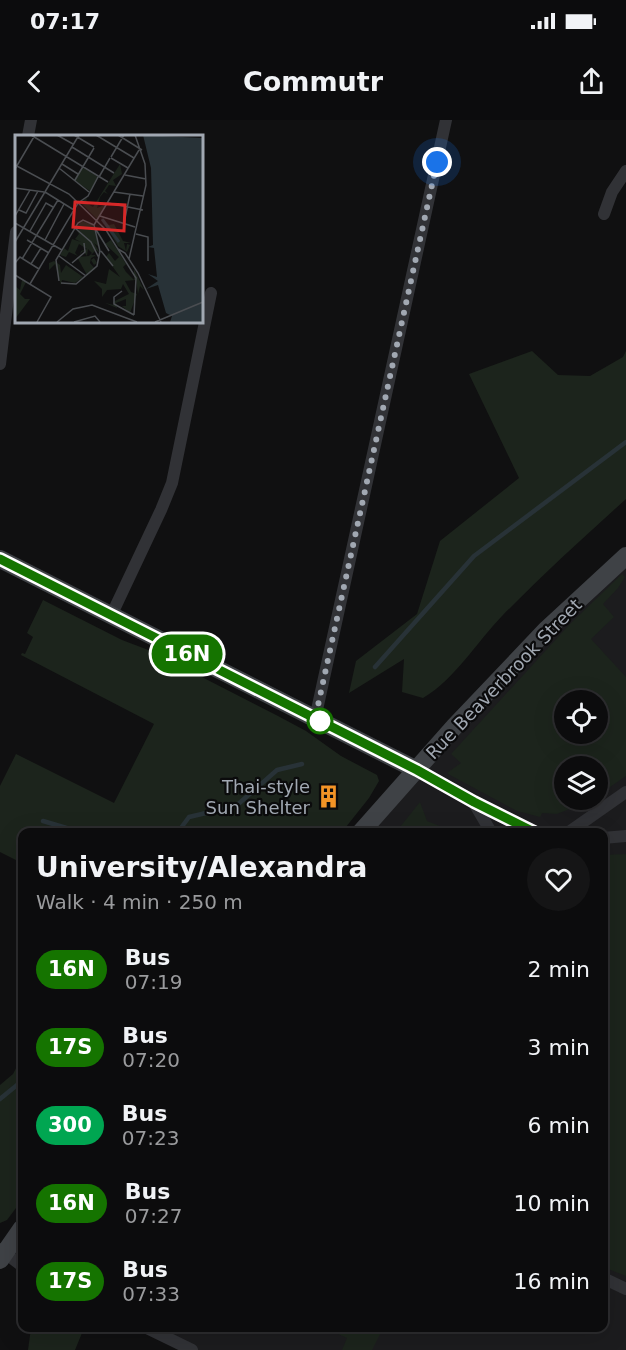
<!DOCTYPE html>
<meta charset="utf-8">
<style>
:root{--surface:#0c0c0d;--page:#151516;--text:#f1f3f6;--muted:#9a9b9d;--line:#2c2c2e}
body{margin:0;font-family:"DejaVu Sans",sans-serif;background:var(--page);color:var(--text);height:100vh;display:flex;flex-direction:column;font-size:22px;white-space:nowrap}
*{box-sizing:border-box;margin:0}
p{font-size:20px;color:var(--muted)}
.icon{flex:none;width:33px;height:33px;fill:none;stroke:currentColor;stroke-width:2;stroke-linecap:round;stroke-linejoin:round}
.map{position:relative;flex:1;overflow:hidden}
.details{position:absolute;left:18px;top:708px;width:590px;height:504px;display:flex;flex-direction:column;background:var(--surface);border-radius:12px;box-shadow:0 6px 24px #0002,0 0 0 2px var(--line)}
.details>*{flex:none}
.badge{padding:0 12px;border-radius:20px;font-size:21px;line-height:39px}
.fabs{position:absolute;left:554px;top:570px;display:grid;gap:12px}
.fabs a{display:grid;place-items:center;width:54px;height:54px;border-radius:50%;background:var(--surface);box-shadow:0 6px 24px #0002,0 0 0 2px var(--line);font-size:30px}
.you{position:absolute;width:30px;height:30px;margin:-15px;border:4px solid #fff;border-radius:50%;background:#1a73e8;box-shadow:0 0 0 9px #1a73e833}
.map>.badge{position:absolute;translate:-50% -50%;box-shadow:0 0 0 3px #fff}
.round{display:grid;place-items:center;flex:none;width:63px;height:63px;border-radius:32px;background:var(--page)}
.summary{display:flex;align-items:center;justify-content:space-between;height:102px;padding:0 18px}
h1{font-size:28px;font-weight:700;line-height:45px}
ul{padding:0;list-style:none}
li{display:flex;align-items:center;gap:18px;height:78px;padding:0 18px}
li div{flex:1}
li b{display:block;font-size:22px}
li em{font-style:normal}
li .badge{min-width:66px;font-weight:700;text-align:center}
.status{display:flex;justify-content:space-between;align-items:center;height:42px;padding:0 30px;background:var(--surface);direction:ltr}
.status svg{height:16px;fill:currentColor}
header{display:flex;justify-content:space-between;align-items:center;height:78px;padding:0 18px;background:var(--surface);font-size:27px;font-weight:700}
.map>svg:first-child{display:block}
</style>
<div class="status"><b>07:17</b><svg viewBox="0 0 49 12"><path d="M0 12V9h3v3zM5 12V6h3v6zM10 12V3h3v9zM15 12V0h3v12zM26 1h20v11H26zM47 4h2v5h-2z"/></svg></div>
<header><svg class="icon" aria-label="back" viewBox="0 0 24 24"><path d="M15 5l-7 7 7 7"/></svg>Commutr<svg class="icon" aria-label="share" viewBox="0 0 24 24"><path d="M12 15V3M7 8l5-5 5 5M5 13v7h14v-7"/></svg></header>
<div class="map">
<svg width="626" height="1230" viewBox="0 0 626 1230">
<rect width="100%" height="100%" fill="#101011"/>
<!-- built -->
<path fill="#1c1c1e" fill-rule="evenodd" d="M626,436V1230H192L147,1208H603V712H361ZM564,580H597V614H564ZM564,646H597V680H564Z"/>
<!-- green -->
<path fill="#1c241c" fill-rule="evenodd" d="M532,231L558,255L590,256L623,237L626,231V379C584,417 542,455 502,496C476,523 455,559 423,578L402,572L404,539L349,573L356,541L417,494L440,421L519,358L469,254Z
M622,454L625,457L618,468L603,484L614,497L591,519L626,557V656L597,676V646H564V680H592L557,694L542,693L540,697L517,691L450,655L447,653L461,643L451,634L570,504ZM564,580H597V614H564Z
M43,480L122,520L151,531L278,596L306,611L341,636L377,655L379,661L369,678L342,712H22V743L0,732V666L16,634L114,683L154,604L21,535L22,533L25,534L33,517L27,513Z
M420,682L427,701L455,712H396Z
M626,734V1156L603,1147V735Z
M22,937V1080L7,1100L0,1103V965L13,954Z
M31,1208H70L82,1213L75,1230H28Z
M325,1208H383L372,1230H342L347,1218Z"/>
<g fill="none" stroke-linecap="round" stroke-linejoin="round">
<!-- stream -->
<path stroke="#283237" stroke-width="4.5" d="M375,547L474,436L626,322
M43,701L80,712
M178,712L189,697L236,686L277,650L302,644
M0,979L22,961"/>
<!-- street -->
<path stroke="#313236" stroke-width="12" d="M28,16L31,0
M604,94L612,72L626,51
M0,244L16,112
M111,496L161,390L172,363L211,173
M315,599L446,0
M417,650L474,682L534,712
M474,683L491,712
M569,712L626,672
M603,718L626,716
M0,1129L22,1146
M603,1158L626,1169
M147,1208L192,1230"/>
<!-- secondary -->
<path stroke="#3f4246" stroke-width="18" d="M0,439L417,650
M361,712L454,607L547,509L626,436
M0,1140L22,1108"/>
</g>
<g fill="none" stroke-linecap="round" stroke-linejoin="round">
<defs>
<path id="line" d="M0,439L417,650L474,682L534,712"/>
</defs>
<!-- line casing -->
<use href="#line" stroke="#fff" stroke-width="14"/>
<!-- line -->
<use href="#line" stroke="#157400" stroke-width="9"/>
<!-- walk -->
<path stroke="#a1a8b2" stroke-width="6" stroke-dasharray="0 10.8" d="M320,601L315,599L437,42"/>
</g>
<!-- icons -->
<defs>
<symbol id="building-bare" viewBox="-9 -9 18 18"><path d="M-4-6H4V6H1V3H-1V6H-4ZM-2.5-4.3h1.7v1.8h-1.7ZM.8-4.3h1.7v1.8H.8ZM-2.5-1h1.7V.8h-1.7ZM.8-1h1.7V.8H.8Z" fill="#f39426" stroke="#0b0b0c" stroke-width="2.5" paint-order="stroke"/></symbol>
</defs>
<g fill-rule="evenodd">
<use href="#building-bare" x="312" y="660" width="33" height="33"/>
</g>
<!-- markers -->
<circle fill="#fff" stroke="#157400" stroke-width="3" cx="320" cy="601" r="12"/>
<g text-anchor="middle" stroke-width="4.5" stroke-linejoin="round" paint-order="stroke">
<!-- street labels -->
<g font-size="18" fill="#a1a8b2" stroke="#0b0b0c">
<text transform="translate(504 559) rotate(-46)" y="6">Rue Beaverbrook Street</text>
</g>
<!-- poi labels -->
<g font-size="18" fill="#a1a8b2" stroke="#0b0b0c" text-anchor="end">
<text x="310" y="673">Thai-style<tspan x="310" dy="21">Sun Shelter</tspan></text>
</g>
</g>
<!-- overview -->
<g transform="translate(15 15)">
<rect width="188" height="188" fill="#101011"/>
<path d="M105,29L107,39L98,45L101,51L94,50L90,56L93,59L89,57L85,62L82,73L90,70L82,84L65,67L72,63L71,68L78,72ZM67,32L83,42L75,56L59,45ZM86,83L94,90L99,89L108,106L116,108H109L111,116L112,109L115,110L112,117L103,111ZM67,86L78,90L84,112L79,108L85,118L81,115L76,120H80L83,127L79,130L76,125L79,123L82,128V124L80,121L76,123L75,128L80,134L72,140L62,122L74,121L77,118L73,114L72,121L68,116L65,119L66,116L72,114L64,109L60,118L63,121L54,117L51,122L45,120L55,104L49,113L53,116L57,104L66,107L60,104L64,99L61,94L78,108L61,93ZM96,105L111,129L108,132L111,137L119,145V134L129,155L125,151L123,159L121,143L120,145L110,146L116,157L122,159L115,178L107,171H111V164L101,168L102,173L90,168L99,170L98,167L114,159L108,149L106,154L92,155L87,162V154L79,146L91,149L94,134L105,142L91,122L94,118L100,126L104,122L90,109ZM39,126L45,130L46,138L51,130L68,142L60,148L47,145L46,150L40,129L34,135V128ZM7,145L11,147L5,159L10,164H15L0,184V151L5,155Z" fill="#1c241c"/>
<path d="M128,0L187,3V187H155L157,181L151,178L143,150L131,154L143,146L133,139L142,142L139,113L133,112L138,110L136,33Z" fill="#283237"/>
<path fill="none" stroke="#283237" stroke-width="3" d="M87,84L104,107"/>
<path fill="none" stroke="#4a4d51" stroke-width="1.5" d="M16,0L93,47M42,0L58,9M59,0L79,12M81,0L119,23M103,0L127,15M57,12L99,38M96,22L109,0M96,23L113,33M47,29L63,39M0,30L54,59L91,95L121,143L119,180M44,33L74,57M0,34L20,0M110,40L131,44M84,42L95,23M60,45L79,13M0,53L29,57M30,57L59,75M99,57L128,61M93,68L128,75M4,75L11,78L23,56M0,81L15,55M85,81L120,92M0,88L47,115M109,88L115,59M60,93L76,107L84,123M80,93L94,116M15,96L31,68L38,72M121,99L133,102V126M12,105L34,118M30,105L49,69M0,107L64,0M103,114L110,118L123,138L146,187M86,116L98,131M44,121L71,141M7,124L43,65M114,124L131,50L130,29L120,0M0,128L5,122L24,134M57,128L70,117L69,108M16,129L26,113M0,140L36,162L22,187M44,146L41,125L63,88L68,85L79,90M46,148L61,149L82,131L85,116L79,90L124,15M15,149L63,68L73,61L83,42M107,156L99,162V169L119,180M42,187L58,174L77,170L122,187M59,187L80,181L85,187M140,187L188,167"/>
<path fill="#d62828" fill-opacity="0.15" stroke="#d62828" stroke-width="3" d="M60,67L110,70L109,96L58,92Z"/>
<rect width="188" height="188" fill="none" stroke="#a1a8b2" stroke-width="3"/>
</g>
</svg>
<div class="fabs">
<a><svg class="icon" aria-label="locate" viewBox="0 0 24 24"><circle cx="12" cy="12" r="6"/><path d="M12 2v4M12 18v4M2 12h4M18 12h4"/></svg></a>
<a><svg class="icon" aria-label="layers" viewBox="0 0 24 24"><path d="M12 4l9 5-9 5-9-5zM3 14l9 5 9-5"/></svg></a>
</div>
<div class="you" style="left:437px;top:42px"></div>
<b class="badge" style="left:187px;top:534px;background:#157400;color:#fff">16N</b>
<section class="details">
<div class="summary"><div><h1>University/Alexandra</h1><p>Walk · 4 min · 250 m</p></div><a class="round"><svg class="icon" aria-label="heart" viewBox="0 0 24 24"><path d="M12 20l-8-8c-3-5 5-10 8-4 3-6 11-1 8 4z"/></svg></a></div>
<ul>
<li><span class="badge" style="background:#157400;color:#fff">16N</span><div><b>Bus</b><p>07:19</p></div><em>2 min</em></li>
<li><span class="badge" style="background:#157400;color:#fff">17S</span><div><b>Bus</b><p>07:20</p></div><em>3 min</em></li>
<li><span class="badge" style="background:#00a651;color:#fff">300</span><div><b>Bus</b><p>07:23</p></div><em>6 min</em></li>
<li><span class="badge" style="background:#157400;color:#fff">16N</span><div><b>Bus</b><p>07:27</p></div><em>10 min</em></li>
<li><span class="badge" style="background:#157400;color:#fff">17S</span><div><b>Bus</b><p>07:33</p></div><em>16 min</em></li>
</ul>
</section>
</div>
